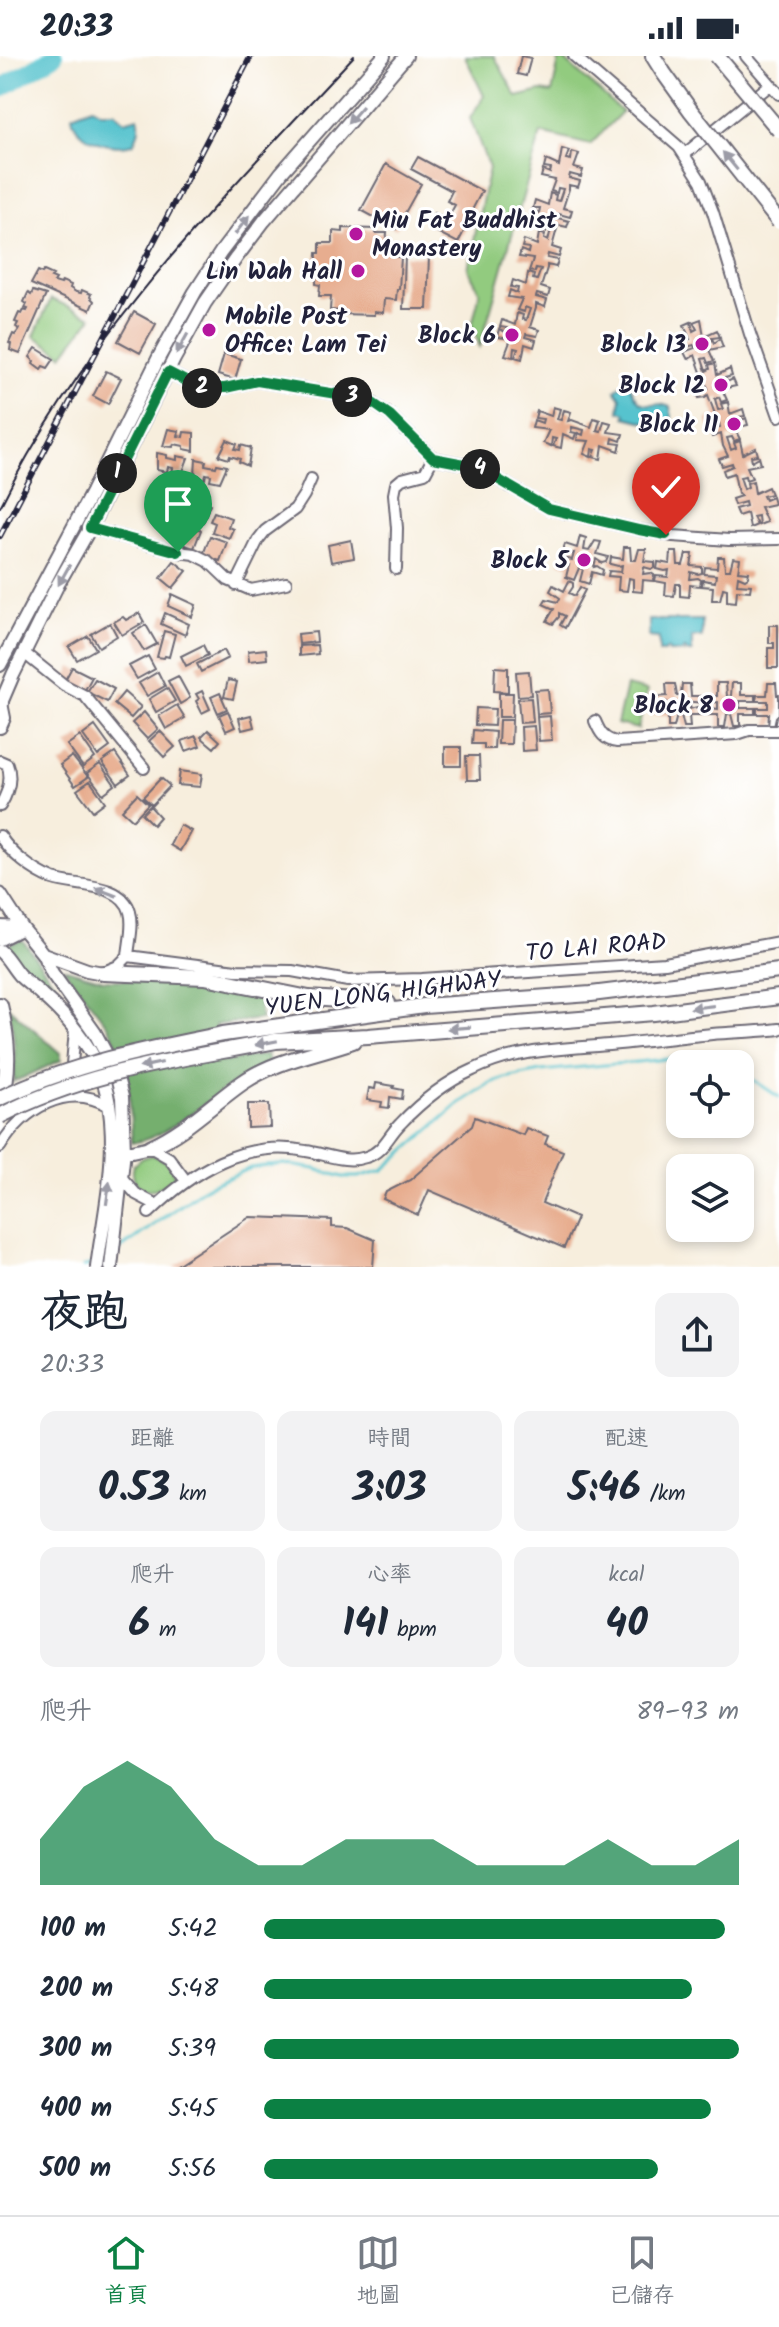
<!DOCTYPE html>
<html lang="zh-TW">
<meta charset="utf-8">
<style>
:root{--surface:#fff;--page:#f2f2f3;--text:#1f2937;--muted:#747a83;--line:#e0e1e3;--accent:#0b8043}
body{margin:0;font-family:Kalam,"LXGW WenKai TC",sans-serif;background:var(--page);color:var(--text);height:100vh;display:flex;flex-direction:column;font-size:30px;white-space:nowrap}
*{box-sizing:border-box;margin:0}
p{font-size:26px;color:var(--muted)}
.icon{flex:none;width:44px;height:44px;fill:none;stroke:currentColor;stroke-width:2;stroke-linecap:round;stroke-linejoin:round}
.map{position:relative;height:1211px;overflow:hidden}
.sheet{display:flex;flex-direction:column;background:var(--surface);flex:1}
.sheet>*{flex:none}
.tools{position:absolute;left:666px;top:994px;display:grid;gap:16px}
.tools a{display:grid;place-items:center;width:88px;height:88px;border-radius:16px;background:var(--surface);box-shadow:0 4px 12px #0003;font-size:40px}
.pin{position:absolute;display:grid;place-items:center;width:68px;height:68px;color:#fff;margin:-82px -34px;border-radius:50% 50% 50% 0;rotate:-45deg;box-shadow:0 0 8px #0007}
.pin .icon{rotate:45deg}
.km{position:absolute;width:40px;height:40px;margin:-20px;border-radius:50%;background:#222;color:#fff;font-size:22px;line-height:40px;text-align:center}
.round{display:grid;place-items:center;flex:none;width:84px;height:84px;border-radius:16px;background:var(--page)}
.overview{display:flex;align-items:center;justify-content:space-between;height:136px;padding:0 40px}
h1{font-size:44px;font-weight:800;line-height:60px}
.stats{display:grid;grid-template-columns:repeat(3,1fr);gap:12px;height:136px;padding:8px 40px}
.stats div{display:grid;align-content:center;border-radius:16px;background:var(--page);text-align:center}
.stats b{font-size:40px;font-weight:800}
.stats small{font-size:22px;font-weight:400}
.stats p{font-size:22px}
.chart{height:224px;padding:16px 40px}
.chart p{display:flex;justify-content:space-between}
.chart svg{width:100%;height:144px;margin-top:8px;fill:var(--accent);opacity:.7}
ul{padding:0 40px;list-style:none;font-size:26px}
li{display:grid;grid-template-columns:128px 96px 1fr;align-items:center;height:60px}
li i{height:20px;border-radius:10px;background:var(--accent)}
.status{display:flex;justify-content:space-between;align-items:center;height:56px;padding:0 40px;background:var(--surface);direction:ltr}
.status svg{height:22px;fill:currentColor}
.dock{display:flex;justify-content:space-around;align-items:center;height:112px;border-top:2px solid var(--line);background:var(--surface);font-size:22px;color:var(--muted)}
.dock a{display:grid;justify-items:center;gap:4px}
.dock .active{color:var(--accent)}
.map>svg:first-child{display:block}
</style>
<div class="status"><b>20:33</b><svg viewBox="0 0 49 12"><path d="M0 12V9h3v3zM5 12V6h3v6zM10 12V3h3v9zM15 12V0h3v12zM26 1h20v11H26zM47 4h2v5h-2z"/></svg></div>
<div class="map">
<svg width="779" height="1211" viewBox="0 0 779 1211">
<rect width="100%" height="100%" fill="#fff"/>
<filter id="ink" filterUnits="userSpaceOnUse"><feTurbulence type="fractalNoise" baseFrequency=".0125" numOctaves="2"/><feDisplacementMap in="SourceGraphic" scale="16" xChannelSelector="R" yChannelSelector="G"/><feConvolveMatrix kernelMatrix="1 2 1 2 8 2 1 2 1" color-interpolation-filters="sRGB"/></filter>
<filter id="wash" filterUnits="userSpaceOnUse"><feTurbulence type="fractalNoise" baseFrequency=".006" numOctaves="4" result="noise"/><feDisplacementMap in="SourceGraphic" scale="32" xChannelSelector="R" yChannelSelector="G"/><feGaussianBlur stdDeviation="1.8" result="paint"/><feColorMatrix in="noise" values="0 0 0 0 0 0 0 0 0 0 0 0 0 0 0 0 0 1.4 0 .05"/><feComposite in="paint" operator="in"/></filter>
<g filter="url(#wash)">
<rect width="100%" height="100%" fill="#f7eedd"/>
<path fill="#92cb7f" stroke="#5a765d" stroke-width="2" d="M465,0H494L517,41L541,35L552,37L560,0L622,56L590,89L541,77L480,291L472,269L480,236L468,213L489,112L470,62L484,40Z
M51,243L92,261L63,299L34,280Z
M626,630L647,635L638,673L617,668Z
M152,1099C164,1103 172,1108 175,1120C159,1139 130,1140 133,1109L143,1102Z"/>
<path fill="#75af6e" stroke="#4c6854" stroke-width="2" d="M21,884L24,886L57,931L54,934L8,896L7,892L10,888Z
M63,912L104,924H186L258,938L261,963L215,969L224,1006L267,998L269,1006C254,1015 239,1023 225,1033C195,1053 168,1081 132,1087C130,1057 131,1023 120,994C108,964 82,938 63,912Z
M8,951L61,997V1004L14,1026C16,1000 15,977 8,951Z"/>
<path fill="#56c3ce" stroke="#3c7284" stroke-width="2" d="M92,51L101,56H115L124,65L138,61C141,69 138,80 133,88C113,94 75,85 72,59Z
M624,328L630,329C643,361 649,341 670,351L672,361L669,372L625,361L626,357L619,355L621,342L615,334Z
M649,564H702V581H692V596H686V593H683V596H669L668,593H666L665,596H659V582L649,581Z"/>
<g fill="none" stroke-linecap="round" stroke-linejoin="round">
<path stroke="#56c3ce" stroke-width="3" d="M740,1015L779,1041
M116,1196L206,1131L251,1112L284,1108L315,1113L343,1121H358L383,1114L461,1046L490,1027L504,1022L541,1015L679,1002H695L724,1008
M84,1211L95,1206"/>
<path stroke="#56c3ce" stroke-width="18" d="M0,33L54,0"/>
</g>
<g id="blocks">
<path fill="#e7ad8f" d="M521,0L531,2L526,20L517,18Z
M562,93L569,95L566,103L571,104L572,96L579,98L574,112L583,114L581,121L570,118L569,122L580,125L578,131L569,129V133L563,152L572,154L570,161L559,158L558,162L569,165L567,171L558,169L552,191L561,194L559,201L548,198L547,202L558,204L556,211L547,209V212L541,231L550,234L548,241L537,238L536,241L547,244L545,251L536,248V252L530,271L539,274L537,280L526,278L525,281L536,284L534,291L525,288L522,303L515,301L518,293L514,292L513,301L505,299L511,283L497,281L499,273L506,276L507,272L500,271L502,264L515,269L517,257L523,259L522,263L526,264L530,253L525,251L524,256L517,254L522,243L508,241L510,234L517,237L518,232L511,231L513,224L526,229L528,217L534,219L533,223L537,224L541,213L536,212L535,216L529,215L533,203L519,201L521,194L528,197L529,192L522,191L524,184L537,189L539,177L545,179L544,183L548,185L551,173L547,172L546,176L539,175L544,163L530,161L532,154L539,157L540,152H533L535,144L548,149L550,137L556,139L555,144L559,145L563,133L558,132L557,137L551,135L555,124L541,121L543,114L550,117L551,113L544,112L546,104L559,110Z
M418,101L482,135L472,154L474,156L458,187L437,176L438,173L428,168L434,157L447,164L455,149L447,145L452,135L411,113Z
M386,108L421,128L396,173L361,154Z
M343,172L376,173V177H387L386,189H398V201H401L399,233H397L396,244L384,243L383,257L374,256V259L341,258V255L330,254L331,240H319L320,229L316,228L317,197H320V187H333V175L343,176Z
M405,200H429L427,253H403Z
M38,215L42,217L44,215L53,219L51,221L56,223L54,226L61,228L62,225L71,229L70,232L76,236L81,237L82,234L91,238L90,241L94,245L90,254L31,228Z
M33,235L46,239L20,298L10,294L11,288L9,287L13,278L15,279L18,275L19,273L16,271L18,267L15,266L19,257L22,258L24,254L27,255L28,253L25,252L27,248L24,246L28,237L31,239Z
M134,256L156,268L140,297L118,285Z
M701,263L704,280L717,274L720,281L712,282L714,287L720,283L723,291L709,294L714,305L708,307L706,302L702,303L706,315L710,313L709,309L715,307L717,319L730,313L732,320L725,322L727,326L733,323L736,330L722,333L727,344L721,346L719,341L715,343L718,354L723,353L721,348L728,346L730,358L743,353L745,360L738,361L739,365L746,362L748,369L734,372L740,383L734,385L732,381L727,382L731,394L736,392L734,387L740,385L743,398L756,392L758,399L751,400L752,405L759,401L761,408L747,411L752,422L746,424L745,420L740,421L744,433L748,431L747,427L753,425L755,437L768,431L771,438L763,440L765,444L772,441L774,448L760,451L767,466L759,469L758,460L753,461L757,469L750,472L747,457L738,460L735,453L746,450L745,446L734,449L732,443L741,440L738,437L734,417L725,420L723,414L733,410L732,407L722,410L719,403L728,400L723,390L721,378L712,381L710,374L720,371L719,367L709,371L707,364L712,361H716L708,339L705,341L699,342L697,335L708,332L706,328L696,331L694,325L696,322H703L695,299L689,303L687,302L684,296L695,292L694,289L683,292L681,285L690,283L684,269L691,266L693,275L697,273L693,266Z
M36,292L54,303L48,312L43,310L41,313L33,307L34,305L30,301Z
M224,298L241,303L235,324L218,319Z
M106,315L121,322L108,348L93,340Z
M553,351L560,353L557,363L561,364L564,354L571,356L568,365L572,364L591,371L594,362L600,364L597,374L601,375L604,365L611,367L608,376L623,378L621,385L613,382L612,387L621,388L619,395L603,389L601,403L593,401L596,394L592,393L591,401L584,398L589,385L577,384L578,377L583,379L584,374L572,371L571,376L576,377L574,383L563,378L561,392L553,390L556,383L552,382L551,390L543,387L549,374L532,372L534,364L542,367L543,363L535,362L537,355L551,360Z
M168,373L179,375L178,380L183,381L184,376L194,377V395L184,393V390L174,388L173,391L163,390Z
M227,384L237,388L235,393L240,394L241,389L251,392L248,410L239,406L240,403L230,400L229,403L219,400Z
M157,397L167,399V402L177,404V400L188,402L182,418L172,417L173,412L168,411L167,416L157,414Z
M196,403L206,405L205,409L216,411L217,408L227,410L220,426L210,424L211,419L206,418L205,423L195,420Z
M193,442L210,448L203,466L186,460Z
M214,456L231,462L228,471L233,473L229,482L212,476L215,467L210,465Z
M183,467L201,474L194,492L176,486Z
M210,480L227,486L220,505L203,499Z
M580,480L586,482L584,494L589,495L595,485L601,486L597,498L608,501L606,506L602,507L596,503L594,511L597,510L603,514L602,519L592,516L589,528L580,525L583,513L579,512L574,524L566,521L569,509L559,506L561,501L572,504L574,497L570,498L563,494L565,488L577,492Z
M351,484L354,502L331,506L328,489Z
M624,491H630L631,504H636L639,493H646L644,505L655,506V512L651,513L644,511L643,518L651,517L654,519L653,525L643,524L642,536L633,535V523L629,522L627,535L618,534L619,521L608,520L609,515L621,516L622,509L618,510L610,508L611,501L623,503Z
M671,496H677L678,509H683L686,498H693L691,510L702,511V517L698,518L691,516L690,523L698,522L701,524L700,530L690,529L689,541L680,540V528H676L674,540L665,539L666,527L655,525L656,520L668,521L669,514L665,515L657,513L658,506L670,508Z
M718,501H724L725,514H730L733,502L740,503L738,515L749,516L748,521L745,523L738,520L737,528L751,529L750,535L737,534L736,546L727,545V533L723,532L720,544H712L713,531L702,530L703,524L715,526L716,519L704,518L705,511L717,512Z
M174,505L187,515L173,532L161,522Z
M569,525L573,527V531L569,537L575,540L580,531L585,534L565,572L560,569L565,560L559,557V561L553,568L547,565L554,553L543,548L546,543L558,546L560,542L550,535L553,529L564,535Z
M172,538L196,549L192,561L168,550Z
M139,557L144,566L122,579L114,566L123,561L126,564Z
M165,557L189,568L185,579L161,568Z
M110,567L117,580L99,591L91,578Z
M146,569L157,588L144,595L133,577Z
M769,569H778V612H768V592H774V587H769Z
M164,575L175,578L169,601L165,600L164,602L157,601Z
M316,576L317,586L299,588L298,578Z
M88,580L96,593L77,604L69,591Z
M203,589L208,599L186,610L181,600Z
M317,589L318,598L299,600V590Z
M266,593L267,603L249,605L248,595Z
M224,594L228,602L201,616L197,608Z
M148,600L155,613L137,623L129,610Z
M72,611L92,621L85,634L65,624Z
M495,611L508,612V636L494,635Z
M529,615L531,639L518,640L516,616Z
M158,616L165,630L147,640L139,627Z
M178,620L190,642L180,648L168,625Z
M95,623L114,633L107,646L87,636Z
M228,624L237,626L233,643L224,641Z
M717,627H726L727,640H731L732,627H741V639H755V645H740V652H755V658H740V670H734L731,658H727L725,671H718V659H703V653L706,651L718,653V646L706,647L693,646H690V653L697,651L701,652V659H689L690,671H684L681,659H677L674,671H668V659H652V654L656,653L667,654V646L652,647V641L667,640L666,628H675L677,640H681L682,628H690L691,640H717Z
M768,627H776L777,639H779V658L776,661L774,670H768L769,658H757V652H768V645H756L757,639H767Z
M167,632L175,645L156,656L149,643Z
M548,633L550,657L537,658L535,634Z
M202,635L210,653L202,657L196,645L199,643L196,638Z
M124,636L141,651L131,662L114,648Z
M220,637L227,653L218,657L211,641Z
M499,637H513L512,661H499Z
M531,642L533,666L520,667L518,643Z
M177,649L185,662L166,673L159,660Z
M476,652L495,653L494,670L475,669Z
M228,655L235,671L226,675L219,659Z
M144,656L158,673L147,683L132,667Z
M251,659L254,671L242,674L239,662Z
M550,660L552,684L539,685L537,661Z
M499,664H512L511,688H498Z
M95,670L110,691L98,700L83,679Z
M534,670L536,694L522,695L521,671Z
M208,674L220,685L214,692L201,681Z
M473,674L495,676L494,693H484V688H472Z
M160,675L175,691L164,701L149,685Z
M80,680L95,702L83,711L67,689Z
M196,680L200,690L186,695L182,685Z
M445,691H461V710H445Z
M115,697L130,719L118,728L102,706Z
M72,700L88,721L75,730L60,709Z
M466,700H479L480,724H467Z
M100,708L115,729L103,738L87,717Z
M180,715L202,718L200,731L178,729Z
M161,722L170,730L152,749L143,741Z
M90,725L105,746L93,755L77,734Z
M137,738L148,748L133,764L122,754Z
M150,750L160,761L153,769L142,758Z
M180,769L191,775L180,795L170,789Z
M376,1027L394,1030L393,1032L403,1034L402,1043L390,1041L389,1052L381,1051L382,1046L367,1044L369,1032L375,1033Z
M248,1048H269L270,1071L248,1072Z
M475,1061L523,1079L526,1072L548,1080L545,1088L563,1095L542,1147L577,1162L564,1192L429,1134L418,1159L383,1143L386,1136L410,1124L472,1070Z
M250,1161L332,1164V1171L347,1172L375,1184L373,1211H174Z"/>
</g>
</g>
<g filter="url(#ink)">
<use href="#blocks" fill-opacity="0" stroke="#6d6974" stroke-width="2"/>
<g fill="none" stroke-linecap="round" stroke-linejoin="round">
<defs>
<path id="minor" d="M574,0L679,91L701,125L713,156L750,278L779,360
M746,0L779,38
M685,98L770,29
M168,316L199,332H225L257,325L367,343L390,359L433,402L475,410L549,453L639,474L673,480L729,484L779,483
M90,472L178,496L194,498L208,505L228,524L251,534L286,527
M396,513L397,472L394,438L396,428L402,423L425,417L433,402
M236,529L258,484L265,475L295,453L304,439L311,423
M24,597L64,629L85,640L144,712
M595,665C600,677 604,684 617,686L737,678L749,674H779
M0,705L7,708C13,723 8,737 0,750
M0,780C11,798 33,815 53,823C76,831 122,826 130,856C134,869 129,887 128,900L118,910L106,915
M128,900L236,914L292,915L348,925L422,923L665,907L779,886
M60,1036L72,1008L75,974
M0,1091C23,1053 67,1025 109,1050
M150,1091L169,1102L186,1125
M122,1122L136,1138L157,1149
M149,1157C192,1115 244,1083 306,1095C326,1098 346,1108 366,1101C383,1096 388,1080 400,1068C420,1047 446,1026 473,1014C516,993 563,993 609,989C644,986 678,981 712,978C735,976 757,976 779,973"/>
<path id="major" d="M0,609L92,436L159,301L195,236L221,196L281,117L384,0
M0,671L4,662L1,647L13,619L58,528L90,472L174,303L205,247L236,202L264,165L406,0
M0,838L22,872L43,898L52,917L95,977L115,1014L122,1041L124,1095L111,1211
M0,871L22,872
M0,883L22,872
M0,895C8,902 12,911 19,919C26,926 35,932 42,939C57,952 72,968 83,984C131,1050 107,1137 97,1211
M43,898L87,914L103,917
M118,1095H132L150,1091"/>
<path id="highway" d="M653,0L663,16
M0,648L1,647
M103,917L205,921L309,942L388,947
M0,949C8,984 11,1015 0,1048
M223,978L424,950L591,938L779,915
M228,994L276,985L368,980L654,957L779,941
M150,1091C185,1076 212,1048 242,1027C275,1004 316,998 353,985"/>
</defs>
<use href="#minor" stroke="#6d6974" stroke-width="14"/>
<use href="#major" stroke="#6d6974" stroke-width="16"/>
<use href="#highway" stroke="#6d6974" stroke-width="18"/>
<use href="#minor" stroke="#fff" stroke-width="10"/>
<use href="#major" stroke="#fff" stroke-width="12"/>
<use href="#highway" stroke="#fff" stroke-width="14"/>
<path stroke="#22223b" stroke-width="2" d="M0,451C86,278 224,140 354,0"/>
<defs>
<path id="rail" d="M0,480L251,0"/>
</defs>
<use href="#rail" stroke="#22223b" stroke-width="6"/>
<use href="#rail" stroke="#fff" stroke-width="3" stroke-dasharray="9" stroke-linecap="butt"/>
<defs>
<path id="highway-bridge" d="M717,0L779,74
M663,16L691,55L779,166
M0,1042C71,1008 147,993 223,978
M0,1060C71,1023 149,1008 228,994"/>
</defs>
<use href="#highway-bridge" stroke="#6d6974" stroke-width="18" stroke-linecap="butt"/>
<use href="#highway-bridge" stroke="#fff" stroke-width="14"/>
</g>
<defs><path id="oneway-solid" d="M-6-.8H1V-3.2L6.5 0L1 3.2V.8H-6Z" transform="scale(2)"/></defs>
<g fill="#9c9ca7">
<use href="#oneway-solid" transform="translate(355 59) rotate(131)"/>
<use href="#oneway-solid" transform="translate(730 105) rotate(-129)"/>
<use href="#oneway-solid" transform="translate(242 169) rotate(-53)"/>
<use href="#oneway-solid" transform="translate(182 288) rotate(119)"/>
<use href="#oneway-solid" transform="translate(64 519) rotate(119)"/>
<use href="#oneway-solid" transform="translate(106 836) rotate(-159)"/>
<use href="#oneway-solid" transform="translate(702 951) rotate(173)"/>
<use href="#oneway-solid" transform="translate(459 972) rotate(176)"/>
<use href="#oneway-solid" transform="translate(266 987) rotate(169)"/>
<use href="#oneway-solid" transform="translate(151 1009) rotate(168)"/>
<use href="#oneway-solid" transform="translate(108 1137) rotate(-82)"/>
</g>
</g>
<g fill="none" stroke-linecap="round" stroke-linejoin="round" filter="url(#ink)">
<defs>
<path id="route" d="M178,496L90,472L168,316L199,332H225L257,325L367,343L390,359L433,402L475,410L549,453L639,474L666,479"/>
</defs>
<use href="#route" stroke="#fff" stroke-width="16"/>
<use href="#route" stroke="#0b8043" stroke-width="10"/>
</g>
<g fill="#b5179e" stroke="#fff" stroke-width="3">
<circle cx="356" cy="178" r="8"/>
<circle cx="358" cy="215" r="8"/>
<circle cx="209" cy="274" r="8"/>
<circle cx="512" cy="279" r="8"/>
<circle cx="702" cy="288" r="8"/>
<circle cx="721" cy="329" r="8"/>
<circle cx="734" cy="368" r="8"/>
<circle cx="584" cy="504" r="8"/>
<circle cx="729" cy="649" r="8"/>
</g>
<g text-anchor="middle" stroke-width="6" stroke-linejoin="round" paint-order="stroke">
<g font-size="24" font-weight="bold" fill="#22223b" stroke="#fff" text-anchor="end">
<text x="372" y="172" text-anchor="start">Miu Fat Buddhist<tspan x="372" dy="28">Monastery</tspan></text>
<text x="342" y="223">Lin Wah Hall</text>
<text x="225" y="268" text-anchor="start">Mobile Post<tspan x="225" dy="28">Office: Lam Tei</tspan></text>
<text x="496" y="287">Block 6</text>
<text x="686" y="296">Block 13</text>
<text x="705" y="337">Block 12</text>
<text x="718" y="376">Block 11</text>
<text x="568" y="512">Block 5</text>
<text x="713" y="657">Block 8</text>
</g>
<g font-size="24" fill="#22223b" stroke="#fff">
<text transform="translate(596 891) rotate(-5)" y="8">TO LAI ROAD</text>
<text transform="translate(383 937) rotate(-7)" y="8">YUEN LONG HIGHWAY</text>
</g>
</g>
</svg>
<div class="tools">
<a><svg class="icon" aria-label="locate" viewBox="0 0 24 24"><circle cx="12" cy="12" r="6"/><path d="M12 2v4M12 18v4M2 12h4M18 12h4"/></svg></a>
<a><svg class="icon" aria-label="layers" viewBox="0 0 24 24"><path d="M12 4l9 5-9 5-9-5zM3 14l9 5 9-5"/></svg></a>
</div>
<div class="pin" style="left:178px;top:496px;background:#1e9e55"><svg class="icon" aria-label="arrive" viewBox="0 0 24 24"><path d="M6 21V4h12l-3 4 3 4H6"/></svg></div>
<div class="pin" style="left:666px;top:479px;background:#d93025"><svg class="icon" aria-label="check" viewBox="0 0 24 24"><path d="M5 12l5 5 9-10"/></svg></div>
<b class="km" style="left:117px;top:417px">1</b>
<b class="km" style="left:202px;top:332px">2</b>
<b class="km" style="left:352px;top:341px">3</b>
<b class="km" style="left:480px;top:413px">4</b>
</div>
<section class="sheet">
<div class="overview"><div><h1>夜跑</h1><p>20:33</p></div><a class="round"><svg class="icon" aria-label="share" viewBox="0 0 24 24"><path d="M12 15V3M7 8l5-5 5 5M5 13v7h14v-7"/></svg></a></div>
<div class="stats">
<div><p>距離</p><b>0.53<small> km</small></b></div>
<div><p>時間</p><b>3:03</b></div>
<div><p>配速</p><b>5:46<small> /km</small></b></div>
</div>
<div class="stats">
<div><p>爬升</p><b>6<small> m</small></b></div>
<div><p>心率</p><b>141<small> bpm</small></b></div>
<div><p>kcal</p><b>40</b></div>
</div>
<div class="chart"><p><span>爬升</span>89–93 m</p>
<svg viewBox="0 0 160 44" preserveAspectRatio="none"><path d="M0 44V30L10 14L20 6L30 14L40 30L50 38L60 38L70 30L80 30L90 30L100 38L110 38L120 38L130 30L140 38L150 38L160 30V44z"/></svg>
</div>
<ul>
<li><b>100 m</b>5:42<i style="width:97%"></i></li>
<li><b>200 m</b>5:48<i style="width:90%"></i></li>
<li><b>300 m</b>5:39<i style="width:100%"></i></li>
<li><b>400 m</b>5:45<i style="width:94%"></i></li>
<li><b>500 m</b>5:56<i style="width:83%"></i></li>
</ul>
</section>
<nav class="dock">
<a class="active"><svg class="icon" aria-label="home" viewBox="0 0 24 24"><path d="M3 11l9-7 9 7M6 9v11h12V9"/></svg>首頁</a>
<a><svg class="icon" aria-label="map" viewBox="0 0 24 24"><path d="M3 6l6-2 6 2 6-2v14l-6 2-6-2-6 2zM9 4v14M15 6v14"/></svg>地圖</a>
<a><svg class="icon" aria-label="saved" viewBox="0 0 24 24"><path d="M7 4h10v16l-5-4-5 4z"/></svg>已儲存</a>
</nav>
